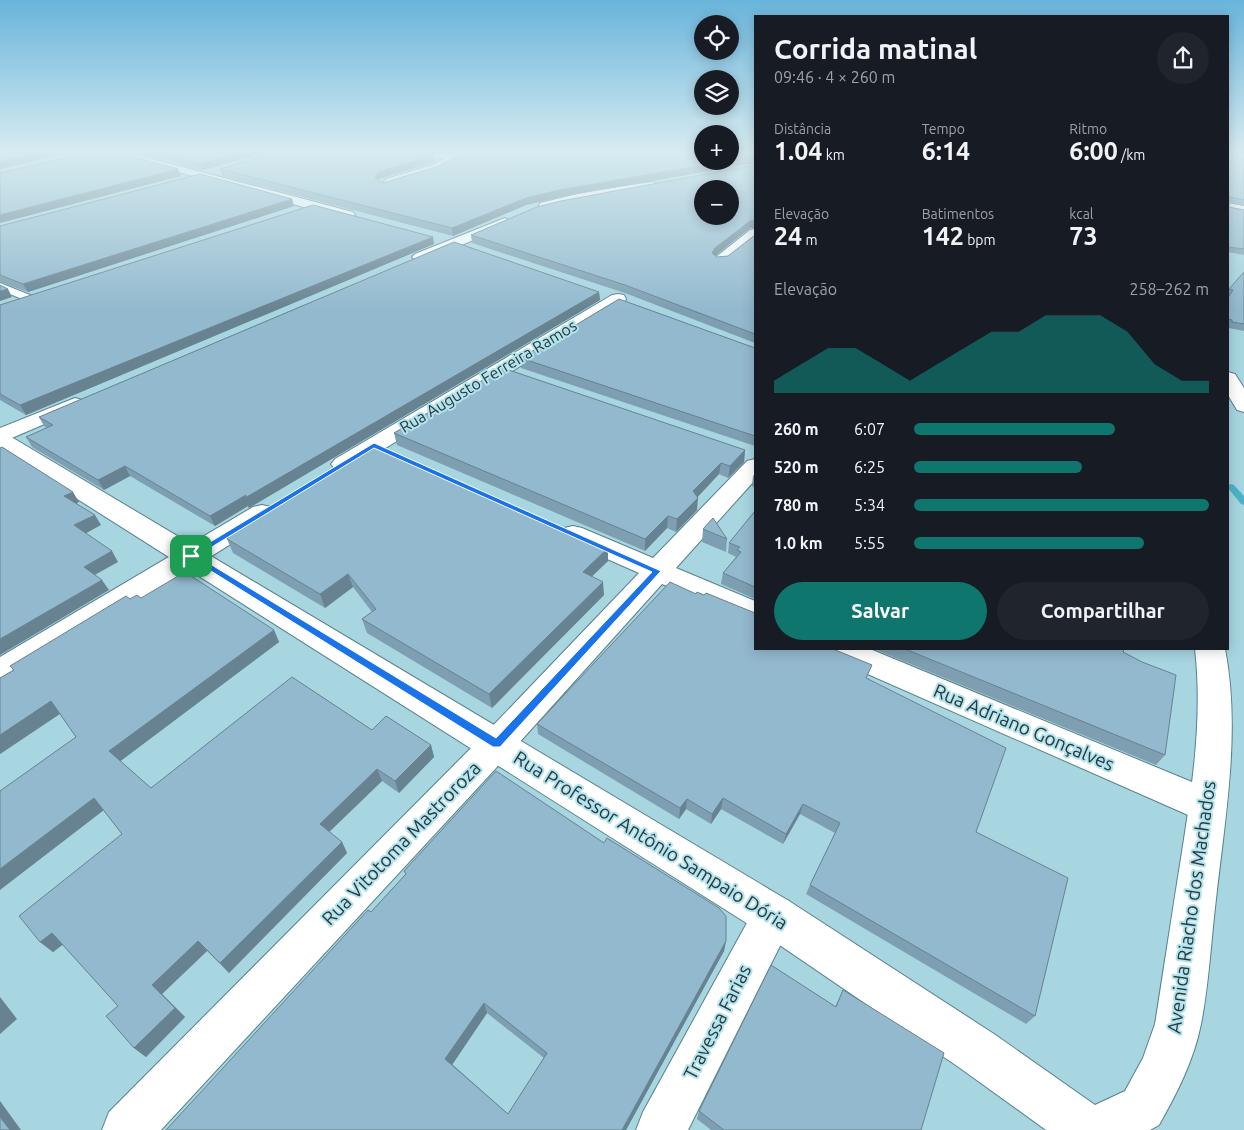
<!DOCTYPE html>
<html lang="pt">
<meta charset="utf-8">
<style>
:root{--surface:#171b24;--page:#20242c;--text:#f1f3f6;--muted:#9ea1a6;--accent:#0f766e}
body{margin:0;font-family:Ubuntu,sans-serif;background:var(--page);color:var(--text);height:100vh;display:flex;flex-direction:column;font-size:19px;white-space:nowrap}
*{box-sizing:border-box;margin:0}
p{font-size:16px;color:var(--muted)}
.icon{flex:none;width:28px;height:28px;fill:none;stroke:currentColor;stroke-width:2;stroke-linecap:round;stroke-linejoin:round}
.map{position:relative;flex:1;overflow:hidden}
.sheet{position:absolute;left:754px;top:15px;width:475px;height:635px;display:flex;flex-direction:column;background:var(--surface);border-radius:0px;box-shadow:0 2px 12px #0003}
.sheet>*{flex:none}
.tools{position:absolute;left:694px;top:15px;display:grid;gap:10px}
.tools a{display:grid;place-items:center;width:45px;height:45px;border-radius:50%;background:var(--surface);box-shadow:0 2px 12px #0003;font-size:25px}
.pin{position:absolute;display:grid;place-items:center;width:42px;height:42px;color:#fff;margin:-21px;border-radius:10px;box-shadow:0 2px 8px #0006}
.round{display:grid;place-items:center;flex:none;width:52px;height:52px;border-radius:26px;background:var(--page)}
.overview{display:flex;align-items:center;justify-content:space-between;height:85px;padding:0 20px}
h1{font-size:28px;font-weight:600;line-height:38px}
.metrics{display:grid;grid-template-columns:repeat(3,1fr);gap:8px;height:85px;padding:5px 20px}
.metrics div{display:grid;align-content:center}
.metrics b{font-size:25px;font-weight:600}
.metrics small{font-size:14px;font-weight:400}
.metrics p{font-size:14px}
.chart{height:140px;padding:10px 20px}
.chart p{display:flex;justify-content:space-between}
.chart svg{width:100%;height:90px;margin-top:5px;fill:var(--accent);opacity:.7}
.cta{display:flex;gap:10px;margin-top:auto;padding:10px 20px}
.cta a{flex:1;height:58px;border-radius:30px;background:var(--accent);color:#fff;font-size:20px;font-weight:600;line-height:58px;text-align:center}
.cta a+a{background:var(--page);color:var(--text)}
ul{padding:0 20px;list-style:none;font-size:16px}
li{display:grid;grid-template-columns:80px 60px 1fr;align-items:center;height:38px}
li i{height:12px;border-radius:6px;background:var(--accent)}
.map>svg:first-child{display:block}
</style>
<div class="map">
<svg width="1244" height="1130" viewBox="0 0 1244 1130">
<rect width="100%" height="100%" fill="#a7d5e0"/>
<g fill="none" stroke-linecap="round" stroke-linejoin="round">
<path fill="#4bb3c8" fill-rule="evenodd" d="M1231,484L1234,485L1244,496V505L1241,504L1228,488V485Z"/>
<defs>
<path id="lane" d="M0,283L35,297L36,299L35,301H27L0,290Z"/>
<path id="street" d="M103,151H122L353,212L355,215L348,219L343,218Z
M455,151H466C449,173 416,179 390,186L384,182L386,179L435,164Z
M652,182L656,183L658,186L656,189L590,199L545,210L539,206L540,203L590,191Z
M1228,203L1244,206V214L1228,211Z
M505,218L512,222L510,225L425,260H415L412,257L415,254Z
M755,229V240L726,263H716L713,260L716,257L750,230Z
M618,294L624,295L626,299L624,303L351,469L343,471L335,469L331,464L335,459L612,295Z
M75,398L82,400L85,404L82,408L0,443V428Z
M755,459V480L676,568L755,601V624L662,584L509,754L161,1130H102L109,1112L485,734L639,573L564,540L560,534L564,528L573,526L582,528L653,558L747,461Z
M262,505L271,507L275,513L271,519L11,681L0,684V657L253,507Z
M825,649H870L1221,794L1227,806L1221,818L1208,823L1195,818L829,657Z
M774,895L789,901L795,916L688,1130H636L643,1112L759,901Z"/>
<path id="secondary" d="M370,151L492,154L497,157L492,160L422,158L375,154Z
M1228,372L1235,374L1244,388V412L1237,410L1228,395Z
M0,433L8,435L789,901L994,1034L1095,1105L1125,1091L1143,1058L1155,1024C1164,969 1172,913 1181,858C1192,789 1203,719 1195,649H1225C1241,731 1225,817 1216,899C1211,940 1209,984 1201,1024C1194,1060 1177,1093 1159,1125L1150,1130H1046L960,1068L759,931L0,450Z"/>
</defs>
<use href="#lane" stroke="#55818b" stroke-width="2"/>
<use href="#street" stroke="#55818b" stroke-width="2"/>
<use href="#secondary" stroke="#55818b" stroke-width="2"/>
<use href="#lane" fill="#fff" fill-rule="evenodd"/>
<use href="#street" fill="#fff" fill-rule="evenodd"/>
<use href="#secondary" fill="#fff" fill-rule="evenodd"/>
</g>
<path fill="#7e9fb1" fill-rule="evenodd" d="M131,151H273L202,170Z
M467,151H534L485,153L467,152Z
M755,151V163L560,197L526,205L453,236L222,176L220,169L433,155L434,162L379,179V180L383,183Z
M1228,151H1244V155L1229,152V156L1244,159V206L1229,202V207L1244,210V255L1228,252Z
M755,165V228H750L715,255L717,257L728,256L755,235V343L625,293L472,243L471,235Z
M292,199L294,206L28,292L0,282V226Z
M434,244L26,415L0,400V305Z
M1244,272V331L1229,328V326L1228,325V298L1230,295H1228V291Z
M599,292L600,300L249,508L248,506L215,526L130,476L104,490L32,447L26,437L47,428L44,426L39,417Z
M755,348V446L521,368V358Z
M394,433L745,450L744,462L728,478L719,474L706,488L697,497V510L676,532L667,528L645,551L397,445Z
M755,474V488L752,486L753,476Z
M755,511V599L721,584L723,573L736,557L728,553L729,543Z
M703,529L727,539L726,552L702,542Z
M227,539L608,548V561L592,576L604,595L492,708L367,633L362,619L372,612L353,587L325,608L233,553Z
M696,594L704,595L867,678L976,832L1035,1016L1026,1024L806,894L810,885L835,833L800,814L783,844L721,809L711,824L686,809L679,819L538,734L537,724Z
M141,598L274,630L279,642L120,761L151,788L372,730L431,745L434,757L399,793L382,781L329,832L342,842L347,853L229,973L207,951L162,994L185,1017L146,1057L134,1048L118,1006L63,944L53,952L40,942L122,834L76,737L60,714L0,754V678L13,670L10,666L130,599Z
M874,649H1124L1123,652L1165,755L1156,765Z
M404,871L726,941L724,951L626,1130H166L371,912L406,874ZM487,1013L544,1058L508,1114L452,1064Z
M843,990L921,1130H711L697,1119L699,1111L835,1007Z"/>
<path fill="#678290" d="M48,151H78L0,169V162Z
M247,151H273L202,170L200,164Z
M433,155L434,162L379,179L376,184L375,178L378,172Z
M755,156V163L560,197L526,205L453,236L452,228L526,198L559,190Z
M178,169L181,176L0,223V215Z
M292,199L294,206L28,292L23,284Z
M755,220V228H750L715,256L712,253L715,248L750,221Z
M433,237L434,244L26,415L20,405Z
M8,289L12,297L0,301V291Z
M599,292L600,300L249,508L248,506L215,526L210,516Z
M745,450L744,462L728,478L730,466Z
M721,463L719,474L692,503L693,491Z
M125,466L130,476L104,490L98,480Z
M73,492L79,502L71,507L64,496Z
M698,498L697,510L676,532L677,519Z
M95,515L101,525L81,536L74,525Z
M668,516L667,528L645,551V539Z
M608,548V561L583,585V572Z
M112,551L118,562L91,577L84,567Z
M348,574L353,587L325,608L320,594Z
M102,580L109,590L0,655V639Z
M603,582L604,595L492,708L489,694Z
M274,630L279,642L118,763L109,751Z
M51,701L61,713L0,754V735Z
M431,745L434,757L399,793L395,781Z
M377,769L382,781L326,835L320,824Z
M94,798L104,810L0,890V869Z
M723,798L721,809L711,824L712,814Z
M687,799L686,809L679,819L680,808Z
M803,804L800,814L783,844L786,834Z
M342,842L347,853L229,973L220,963Z
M52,933L65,943L53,952L40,942Z
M198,941L207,951L162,994L185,1017L146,1057L134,1048L152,985Z
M726,941L724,951L626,1130H622Z
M0,997L17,1019L0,1034Z
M484,1003L487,1013L450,1068L445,1059Z
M0,1101L21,1130H10L0,1117Z"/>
<path fill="#93b9ce" stroke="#678290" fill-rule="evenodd" d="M0,151H48L0,162Z
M96,151H110L178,169L0,215V173Z
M153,151H247L200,164Z
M283,151H386L433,155L378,172L375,178L383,183L439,166L456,156L559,154L581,151H702V161H727L559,190L526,198L452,228L220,169Z
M730,151H755V156L730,161Z
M1228,151H1229V156L1244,159V200L1229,197V207L1244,210V249L1228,247Z
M755,165V220L750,221L715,248L712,253L717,257L728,256L755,235V334L625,285L471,235L537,207L561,201ZM702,189H730V216H702Z
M200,174L292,199L23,284L0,275V226Z
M313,205L433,237L20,405L0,394V305Z
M454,242L599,292L245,498L246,495L210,516L125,466L98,480L26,437L53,425L39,417Z
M1244,272V324L1232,322V320L1228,319V298L1233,290L1229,289Z
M0,285L8,289L0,291Z
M619,299L755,348V436L521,358Z
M503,368L745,450L730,466L721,463L693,491L698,498L677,519L668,516L645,539L394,433Z
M374,444L608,548L583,572L603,582L489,694L362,619L376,609L348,574L320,594L227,539L232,530Z
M2,447L73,492L64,496L95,515L74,525L112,551L84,567L102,580L0,639V448Z
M755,511V587L723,573L741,552L737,550L740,547L729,543Z
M713,518L727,539L703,529Z
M185,572L274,630L109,751L151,788L292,677L372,730L386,716L431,745L395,781L377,769L320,824L342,842L220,963L198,941L152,985L175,1008L134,1048L106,1016L118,1006L52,933L40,942L19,916L122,834L94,798L0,869V791L76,737L51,701L0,735V678L14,670L10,666L126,596L130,599L137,595L141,598Z
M670,582L696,594L697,592L704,595L706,593L755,613V649H833L872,665L866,678L1006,748L976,832L1068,878L1035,1016L810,885L840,823L803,804L786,834L723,798L712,814L687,799L680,808L537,724Z
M905,649H1124L1123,652L1142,662L1176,675L1165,755Z
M496,771L604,843L607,838L719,908L726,916V941L622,1130H166L368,910L371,912L406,874L404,871ZM484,1003L547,1053L508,1114L445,1059Z
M771,965L836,1007L843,990L944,1053L921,1130H724L699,1111Z
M0,1117L10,1130H0Z"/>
<linearGradient id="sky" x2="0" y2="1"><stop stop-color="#69b4db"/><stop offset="0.49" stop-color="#d7ecf1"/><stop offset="1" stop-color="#d7ecf1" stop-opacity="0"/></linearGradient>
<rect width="1244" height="310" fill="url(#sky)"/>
<path fill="#1a73e8" stroke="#fff" fill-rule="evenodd" d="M374,443L661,571L500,747H493L187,556ZM374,448L652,572L496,738L197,556Z"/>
<g text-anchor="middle" stroke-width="4" stroke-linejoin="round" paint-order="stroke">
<g font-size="16" fill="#273a3e" stroke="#b3e3ed">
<text transform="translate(488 376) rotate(-31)" y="6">Rua Augusto Ferreira Ramos</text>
</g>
<g font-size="19" fill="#273a3e" stroke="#b3e3ed">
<text transform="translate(1024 727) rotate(23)" y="7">Rua Adriano Gonçalves</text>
<text transform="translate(651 840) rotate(32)" y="7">Rua Professor Antônio Sampaio Dória</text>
<text transform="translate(401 843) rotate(-46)" y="7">Rua Vitotoma Mastroroza</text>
<text transform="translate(1191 907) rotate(-82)" y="7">Avenida Riacho dos Machados</text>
<text transform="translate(717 1022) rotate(-63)" y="7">Travessa Farias</text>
</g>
</g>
</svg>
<div class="tools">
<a><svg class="icon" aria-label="locate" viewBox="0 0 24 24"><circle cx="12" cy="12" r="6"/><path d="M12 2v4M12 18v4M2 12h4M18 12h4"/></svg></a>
<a><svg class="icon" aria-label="layers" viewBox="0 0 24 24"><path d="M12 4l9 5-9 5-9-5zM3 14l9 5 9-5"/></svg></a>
<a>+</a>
<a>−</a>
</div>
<div class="pin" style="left:191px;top:556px;background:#1e9e55"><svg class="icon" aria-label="arrive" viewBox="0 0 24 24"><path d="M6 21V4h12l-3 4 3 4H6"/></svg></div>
<section class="sheet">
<div class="overview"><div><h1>Corrida matinal</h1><p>09:46 · 4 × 260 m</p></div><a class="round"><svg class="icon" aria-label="share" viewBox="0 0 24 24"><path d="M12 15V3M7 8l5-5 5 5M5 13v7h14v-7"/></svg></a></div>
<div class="metrics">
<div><p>Distância</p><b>1.04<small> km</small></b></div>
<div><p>Tempo</p><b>6:14</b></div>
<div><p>Ritmo</p><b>6:00<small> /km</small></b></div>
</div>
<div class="metrics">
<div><p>Elevação</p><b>24<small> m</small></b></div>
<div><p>Batimentos</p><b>142<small> bpm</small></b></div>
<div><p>kcal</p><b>73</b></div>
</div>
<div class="chart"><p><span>Elevação</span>258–262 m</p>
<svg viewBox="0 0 160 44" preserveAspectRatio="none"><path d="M0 44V38L10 30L20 22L30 22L40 30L50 38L60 30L70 22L80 14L90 14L100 6L110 6L120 6L130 14L140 30L150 38L160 38V44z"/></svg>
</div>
<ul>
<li><b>260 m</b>6:07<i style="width:68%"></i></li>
<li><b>520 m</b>6:25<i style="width:57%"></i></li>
<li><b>780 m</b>5:34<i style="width:100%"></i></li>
<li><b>1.0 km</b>5:55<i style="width:78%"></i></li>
</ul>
<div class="cta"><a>Salvar</a><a>Compartilhar</a></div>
</section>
</div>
